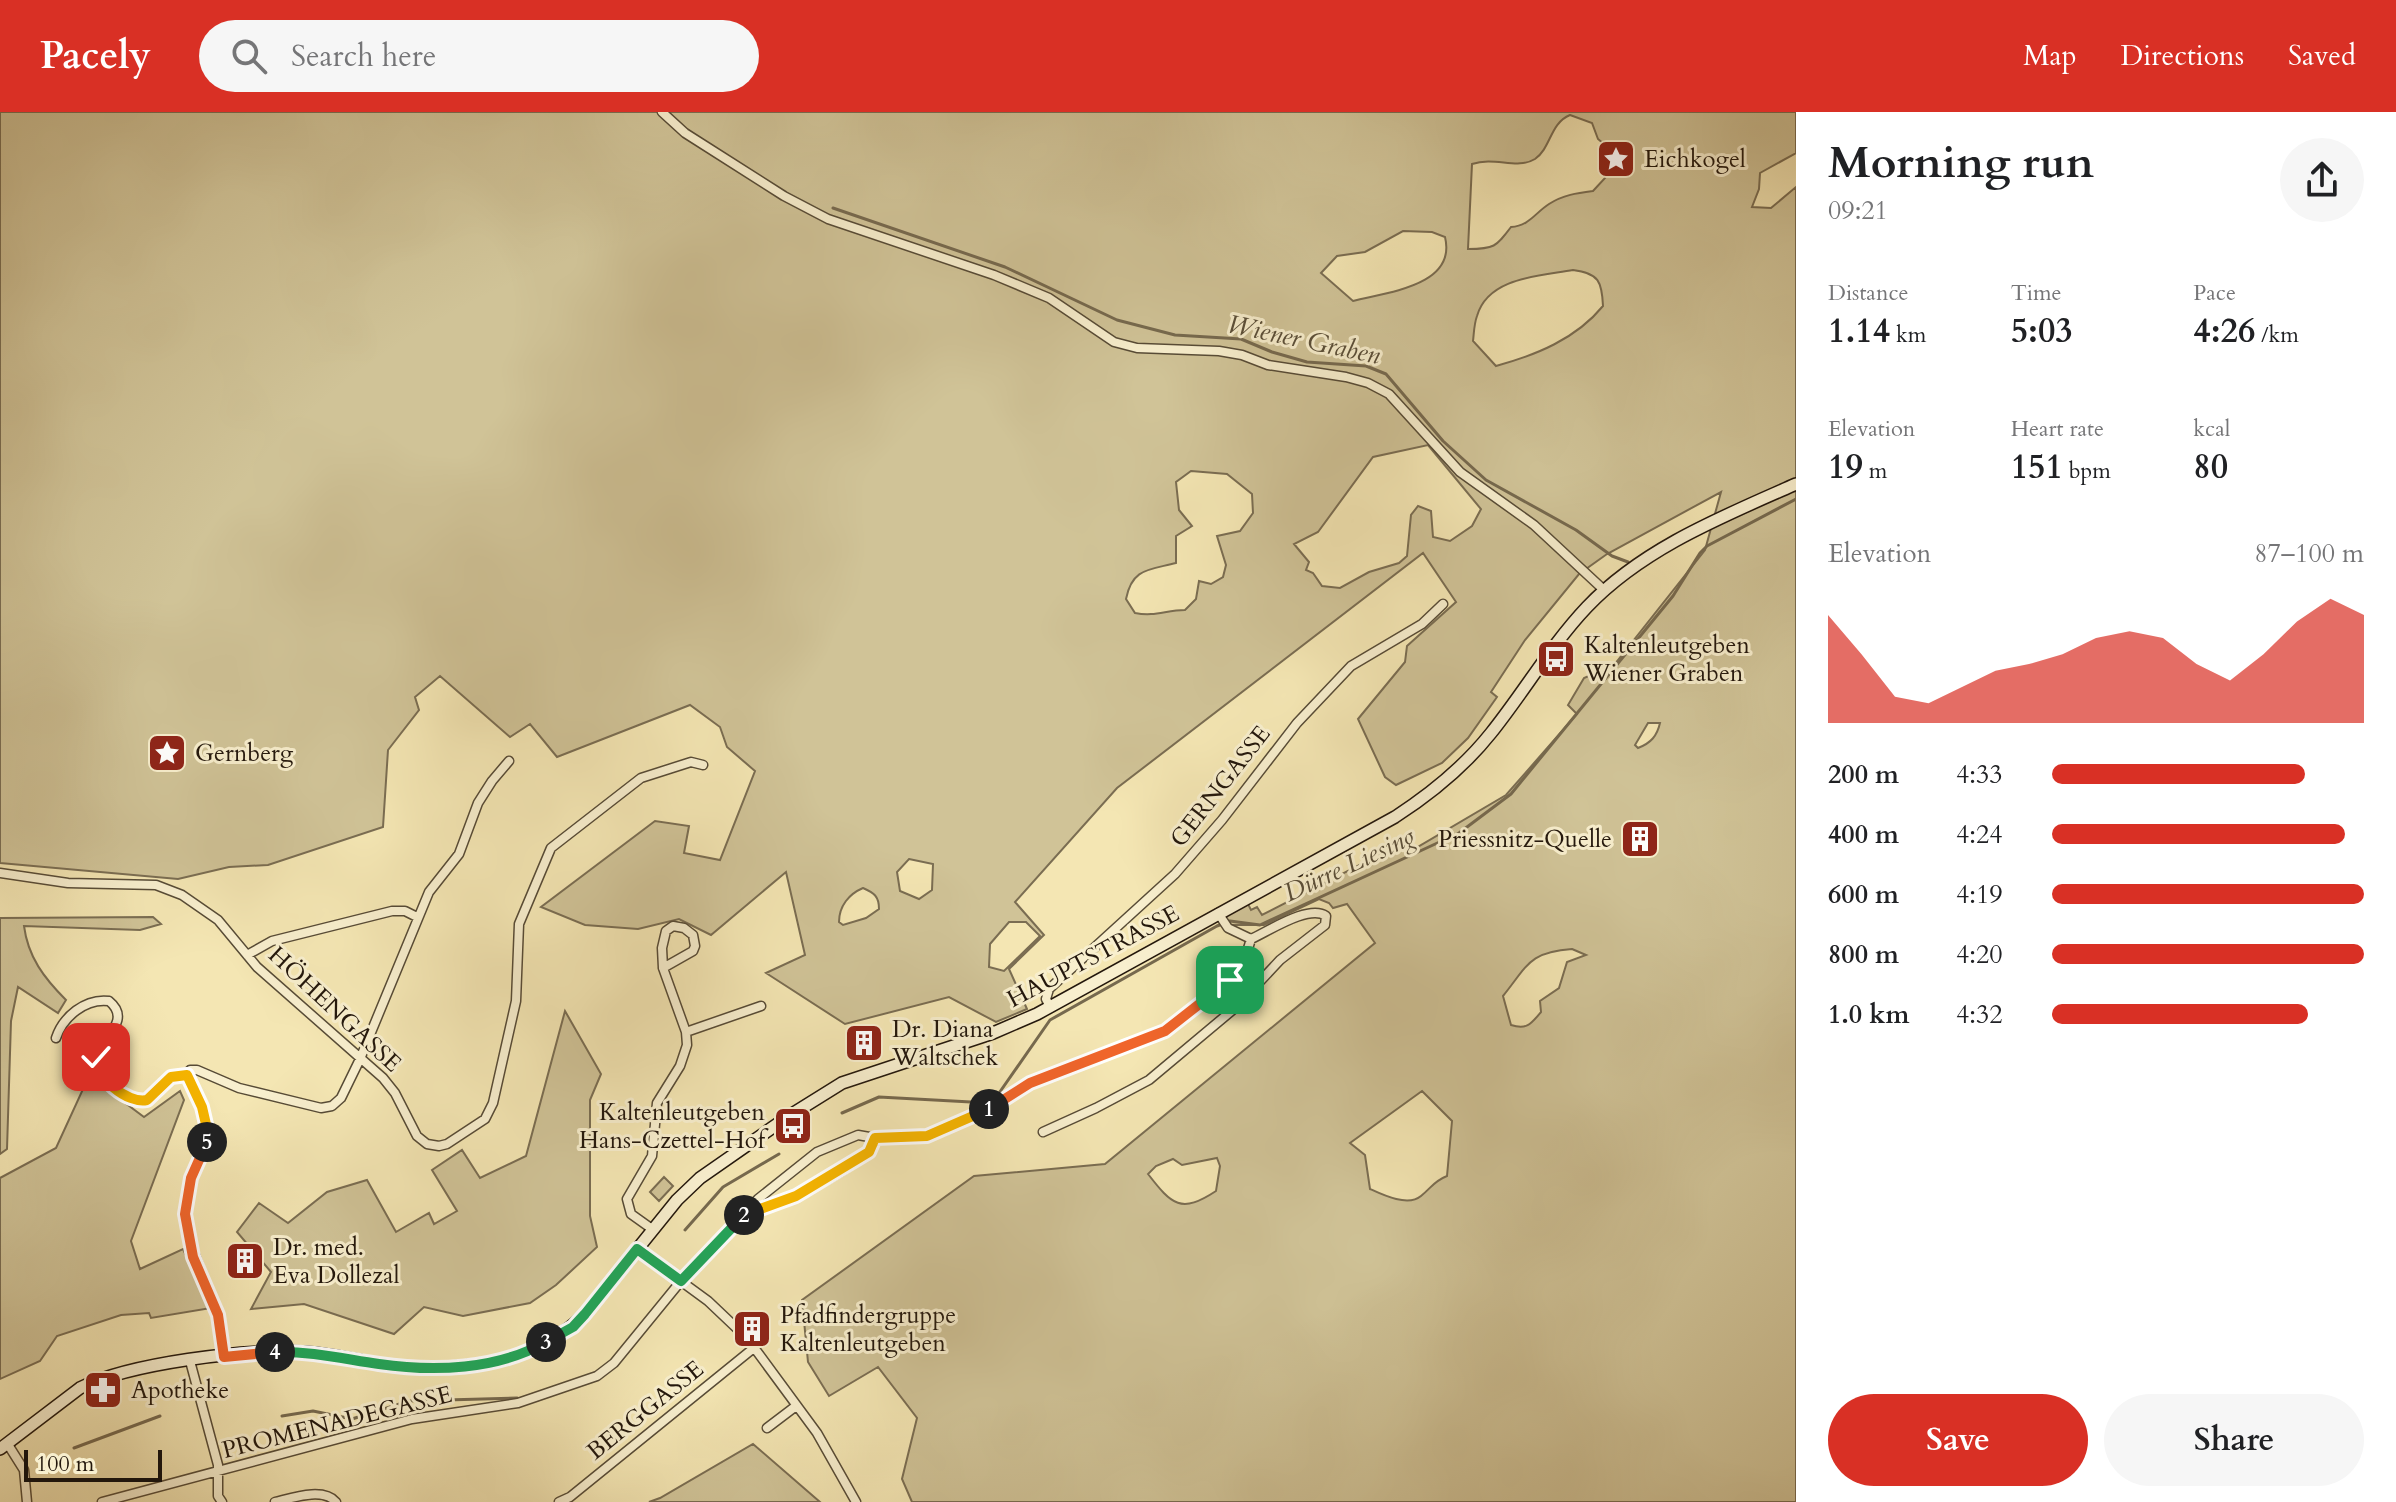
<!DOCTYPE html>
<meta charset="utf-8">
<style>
:root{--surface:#fff;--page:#f6f6f6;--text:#202124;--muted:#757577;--accent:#d93025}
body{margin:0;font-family:Cardo,serif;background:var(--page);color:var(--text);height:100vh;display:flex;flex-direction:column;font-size:30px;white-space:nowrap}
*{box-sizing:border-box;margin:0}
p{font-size:26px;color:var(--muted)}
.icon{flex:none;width:44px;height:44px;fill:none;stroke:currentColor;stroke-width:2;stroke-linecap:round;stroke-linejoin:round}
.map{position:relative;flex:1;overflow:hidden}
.side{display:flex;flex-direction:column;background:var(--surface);width:600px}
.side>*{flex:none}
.scale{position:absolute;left:24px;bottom:20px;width:138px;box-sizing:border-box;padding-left:8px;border:4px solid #23170c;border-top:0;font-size:22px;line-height:28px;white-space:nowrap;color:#23170c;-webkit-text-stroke:6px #f8efce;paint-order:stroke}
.pin{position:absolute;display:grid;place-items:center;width:68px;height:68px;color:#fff;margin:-34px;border-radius:16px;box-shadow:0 4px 12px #0006}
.km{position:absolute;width:40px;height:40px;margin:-20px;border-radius:50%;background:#222;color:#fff;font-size:22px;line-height:40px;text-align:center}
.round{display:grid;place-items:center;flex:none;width:84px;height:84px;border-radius:42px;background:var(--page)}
.overview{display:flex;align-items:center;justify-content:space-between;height:136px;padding:0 32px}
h1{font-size:44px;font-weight:700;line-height:60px}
.metrics{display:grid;grid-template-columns:repeat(3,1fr);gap:12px;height:136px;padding:8px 32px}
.metrics div{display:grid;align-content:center}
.metrics b{font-size:34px;font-weight:700}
.metrics small{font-size:22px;font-weight:400}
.metrics p{font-size:22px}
.chart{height:224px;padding:16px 32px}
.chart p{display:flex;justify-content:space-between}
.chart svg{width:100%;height:144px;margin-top:8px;fill:var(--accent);opacity:.7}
.button{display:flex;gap:16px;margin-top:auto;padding:16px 32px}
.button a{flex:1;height:92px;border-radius:48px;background:var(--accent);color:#fff;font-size:32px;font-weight:700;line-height:92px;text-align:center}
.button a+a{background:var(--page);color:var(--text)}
ul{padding:0 32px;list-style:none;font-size:26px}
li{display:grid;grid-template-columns:128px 96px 1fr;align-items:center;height:60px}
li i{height:20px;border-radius:10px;background:var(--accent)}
header{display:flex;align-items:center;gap:48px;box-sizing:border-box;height:112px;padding:0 40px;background:var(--accent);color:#fff}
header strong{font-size:38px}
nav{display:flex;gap:44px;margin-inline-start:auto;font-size:28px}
.search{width:560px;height:72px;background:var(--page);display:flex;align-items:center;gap:20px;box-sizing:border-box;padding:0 28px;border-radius:44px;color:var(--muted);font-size:30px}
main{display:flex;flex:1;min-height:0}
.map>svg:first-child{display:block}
</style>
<header>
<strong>Pacely</strong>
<div class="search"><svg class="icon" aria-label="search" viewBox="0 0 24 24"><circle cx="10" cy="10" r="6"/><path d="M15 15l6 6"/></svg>Search here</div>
<nav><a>Map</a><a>Directions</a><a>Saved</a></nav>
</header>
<main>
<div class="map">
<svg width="1796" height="1390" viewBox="0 0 1796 1390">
<rect width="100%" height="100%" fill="#f4e6b3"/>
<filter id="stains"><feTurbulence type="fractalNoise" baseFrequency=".0025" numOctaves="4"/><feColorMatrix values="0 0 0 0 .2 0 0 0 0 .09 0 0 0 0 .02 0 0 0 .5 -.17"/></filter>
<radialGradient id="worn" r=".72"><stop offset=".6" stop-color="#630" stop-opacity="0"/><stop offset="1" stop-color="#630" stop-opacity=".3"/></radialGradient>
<path fill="#d0c397" stroke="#7a6d52" stroke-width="2" fill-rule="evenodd" d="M0,0H1796V41L1760,61L1759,77L1752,95L1771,96L1796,75V1390H912L902,1367L917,1306L878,1255L829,1284L808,1250L802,1188L974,1064L1105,1052L1375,831L1347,792L1333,796L1329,791L1319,787L1264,813H1230L1224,804L1248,792L1251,798L1257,795L1262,803L1404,730L1409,740L1506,683L1577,602L1568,593L1584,566L1614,553L1705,438L1721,380L1607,442L1579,462L1525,528L1491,580L1497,585L1468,626L1442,651L1396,673L1385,665L1358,607L1405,550L1407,534L1456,490L1423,441L1117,676L1015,790L1044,823L1009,857L1027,897L996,910L949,885L845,912L766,861L805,843L786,760L711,823L679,807L638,817L585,813L541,795L655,709L689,714L684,741L720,748L755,659L727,635L720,615L690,593L557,645L530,612L510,625L440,564L415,585L419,598L388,638L383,715L268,753L229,755L178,767L0,751ZM1570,3L1592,11L1598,27L1612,39L1605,53L1606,65L1593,79C1577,81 1563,83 1549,92C1535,101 1529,114 1511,115C1496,135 1494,137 1468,137L1472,52C1495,44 1517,58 1535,47C1551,36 1550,11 1570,3ZM1403,119L1432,120L1445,125C1457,174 1387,180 1353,189L1321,161L1337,144L1365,140ZM1573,158C1599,161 1602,170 1603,194C1576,227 1536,243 1496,254L1473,229C1474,221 1474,212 1477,204C1488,165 1540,164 1573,158ZM1428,333L1481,397L1472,414L1450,429L1433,425L1431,399L1418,394L1411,403L1407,444L1399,451L1369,460L1340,476L1322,474L1313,461L1306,458L1309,450L1294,432L1318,420L1373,345ZM1191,359L1227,362L1252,382L1253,401L1240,419L1217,424L1226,453L1223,465L1211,472L1199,469L1196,487L1185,498C1166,498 1155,505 1135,501L1126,487C1132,456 1149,458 1176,451V424L1192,414L1179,398L1176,370ZM1648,611H1660C1657,624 1651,631 1638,636L1635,633ZM909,747L933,752L932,778L919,787L900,779L897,760ZM863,776C874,781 879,784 879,797L866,806L843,813L839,810C839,794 849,782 863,776ZM1009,810H1026L1040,824L1004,859L989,855L990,832ZM1572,837L1586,843L1567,850L1559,876L1540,889L1541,900C1531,912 1527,918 1511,913L1503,884C1528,853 1529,840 1572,837ZM1422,979L1452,1009L1447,1064C1434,1069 1431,1076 1421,1084C1408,1095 1383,1083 1370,1077L1365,1043L1350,1031ZM1217,1046L1220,1054L1216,1079C1181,1102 1172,1093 1148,1062L1156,1054L1173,1047L1182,1053Z
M153,805L161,812L140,818L24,814C28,845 44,866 66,888L58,901L18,875L11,909L7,1037L0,1042V806Z
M565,899L601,962L590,988V1104L597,1135L556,1173L530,1191L463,1204L424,1195L394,1222L304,1192L251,1197L271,1160L237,1120L259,1091L288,1111L327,1080L367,1068L396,1120L429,1101L434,1112L457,1099L432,1058L462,1038L480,1066L526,1044Z
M89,964L144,1005L180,979L184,988L131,1129L140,1157L183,1137L211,1196L151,1206L149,1201L121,1203L57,1224L40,1249L0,1267V1066L56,1036Z
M664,1065L673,1074L659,1089L650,1080Z
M753,1332L820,1390H649L660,1386Z"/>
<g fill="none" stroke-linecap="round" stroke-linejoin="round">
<path stroke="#76694e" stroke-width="3" d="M833,96L1005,155L1117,208L1175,223L1241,227L1272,240L1307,250L1366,254L1386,262L1443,329L1486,368L1576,418L1612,444L1628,450
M842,1001L879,985L971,990L997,984L1050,908L1217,814L1230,809L1260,813L1459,721L1511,682L1673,484L1700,441L1707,434L1796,387
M685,1118L723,1075L779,1042
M282,1304L313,1299L352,1307L409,1289L517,1286
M74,1336L160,1304"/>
<defs>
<path id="minor" d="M662,0L685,21L784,84L828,107L994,163L1049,186L1114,230L1137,236L1219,239L1242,243L1268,253L1346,265L1368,271L1389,282L1460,360L1534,413L1605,479
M0,761L68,771L156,773L182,783L218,808L257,855L383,966L395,981L417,1024L427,1032L439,1034L447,1032L485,1007L493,991L516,889L519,812L551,736L641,666L691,650L703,653
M1218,801L1228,816L1251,827
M247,843L272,829L392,799H405L417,805
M1050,895L1046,887L1049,877L1175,762L1222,708L1297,611L1351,554L1422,512L1443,492
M686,920L761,894
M56,926C63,905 85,886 109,889C141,915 73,939 103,965C167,1021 146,958 187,963
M747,1100C783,1093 837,1065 866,1042C871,1038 873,1032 875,1026
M652,1117L631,1102L627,1087L652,1044L657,991L680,954L687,933L686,920L663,856L693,839L695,834L693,823L684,816L673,814L666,819L662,836L663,856
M637,1137L708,1189L747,1226L817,1321L856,1390
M224,1245L218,1203L189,1128L186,1086L191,1066L206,1032L208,1021L199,988L187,968V962L190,958H197L239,976L321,996L332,994L341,986L360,947L429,780L459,742L478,691L492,669L509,649
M190,1249L218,1353V1384L222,1390
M767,1316L796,1294
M7,1331L24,1358L27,1390
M102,1390L412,1307L518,1291L597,1264L614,1251L681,1169L758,1087L817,1040L858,1023L875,1026H913L943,1019L994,994L1030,971L1165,919L1230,868L1246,843L1251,827C1269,819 1309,792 1326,804L1325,813L1280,848L1235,896L1149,968L1096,996L1043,1020
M275,1390C292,1386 323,1375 336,1390
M559,1390L570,1385L755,1235"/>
<path id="secondary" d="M0,1337L80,1276C130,1251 245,1237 301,1240C328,1241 353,1248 380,1252C450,1262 532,1255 585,1202L677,1088L700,1066L789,1004L842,971L993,921L1037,902L1395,705C1432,681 1464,655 1491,621C1524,580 1551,533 1587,495C1643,436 1724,404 1796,372"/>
</defs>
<use href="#minor" stroke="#574b36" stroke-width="11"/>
<use href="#secondary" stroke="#23170c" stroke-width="14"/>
<use href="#minor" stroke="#f8efce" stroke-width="8"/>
<use href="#secondary" stroke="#f8efce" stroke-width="11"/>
</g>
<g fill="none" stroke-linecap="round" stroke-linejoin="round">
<defs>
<path id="split-1" d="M989,997L1030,971L1165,919L1230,868"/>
<path id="split-2" d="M744,1103L796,1084L869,1040L875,1026L927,1024L989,997"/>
<path id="split-3" d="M546,1230L573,1215L585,1202L637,1137L681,1169L744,1103"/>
<path id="split-4" d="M275,1240C311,1239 344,1247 379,1252C434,1260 497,1258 546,1230"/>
<path id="split-5" d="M207,1030L191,1066L185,1102L193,1145L218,1203L224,1245L275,1240"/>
<path id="split-6" d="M96,945C96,966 127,992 147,988L171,965L187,963L202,995L208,1021L207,1030"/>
</defs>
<use href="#split-1" stroke="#fff" stroke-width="16"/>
<use href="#split-2" stroke="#fff" stroke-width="16"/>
<use href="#split-3" stroke="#fff" stroke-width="16"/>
<use href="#split-4" stroke="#fff" stroke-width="16"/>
<use href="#split-5" stroke="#fff" stroke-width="16"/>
<use href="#split-6" stroke="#fff" stroke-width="16"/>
<use href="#split-1" stroke="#f0652b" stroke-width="10"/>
<use href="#split-2" stroke="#f5b400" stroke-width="10"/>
<use href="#split-3" stroke="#22a559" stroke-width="10"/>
<use href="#split-4" stroke="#22a559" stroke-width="10"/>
<use href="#split-5" stroke="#f0652b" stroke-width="10"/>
<use href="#split-6" stroke="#f5b400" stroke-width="10"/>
</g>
<defs>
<symbol id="sight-square" viewBox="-11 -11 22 22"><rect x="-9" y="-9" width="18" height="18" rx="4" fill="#8f2418" stroke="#f8efce"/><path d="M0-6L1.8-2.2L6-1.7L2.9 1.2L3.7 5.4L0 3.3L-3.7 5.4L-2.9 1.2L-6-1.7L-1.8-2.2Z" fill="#fff"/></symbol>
<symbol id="bus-square" viewBox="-11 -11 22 22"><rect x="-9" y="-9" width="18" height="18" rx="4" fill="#8f2418" stroke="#f8efce"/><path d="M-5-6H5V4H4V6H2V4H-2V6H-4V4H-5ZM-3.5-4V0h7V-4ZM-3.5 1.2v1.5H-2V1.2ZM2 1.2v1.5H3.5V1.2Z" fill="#fff"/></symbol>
<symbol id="building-square" viewBox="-11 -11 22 22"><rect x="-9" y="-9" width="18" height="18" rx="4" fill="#8f2418" stroke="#f8efce"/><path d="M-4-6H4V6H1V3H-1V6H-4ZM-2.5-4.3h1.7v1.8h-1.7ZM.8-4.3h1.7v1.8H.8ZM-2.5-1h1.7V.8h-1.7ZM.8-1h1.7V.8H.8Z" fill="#fff"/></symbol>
<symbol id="pharmacy-square" viewBox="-11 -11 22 22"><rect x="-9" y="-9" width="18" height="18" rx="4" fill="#8f2418" stroke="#f8efce"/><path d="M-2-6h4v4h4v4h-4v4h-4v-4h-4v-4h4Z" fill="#fff"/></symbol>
</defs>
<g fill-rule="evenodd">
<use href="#sight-square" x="1594" y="25" width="44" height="44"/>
<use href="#bus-square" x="1534" y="525" width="44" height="44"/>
<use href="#sight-square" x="145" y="619" width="44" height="44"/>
<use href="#building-square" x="1618" y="705" width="44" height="44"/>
<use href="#building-square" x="842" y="909" width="44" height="44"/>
<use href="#bus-square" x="771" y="992" width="44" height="44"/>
<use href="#building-square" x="223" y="1127" width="44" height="44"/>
<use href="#building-square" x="730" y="1195" width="44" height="44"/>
<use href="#pharmacy-square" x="81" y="1256" width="44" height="44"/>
</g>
<g text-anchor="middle" stroke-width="6" stroke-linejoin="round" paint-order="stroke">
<g font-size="24" fill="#23170c" stroke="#f8efce" text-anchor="start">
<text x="1644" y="55">Eichkogel</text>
<text x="1584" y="541">Kaltenleutgeben<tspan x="1584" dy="28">Wiener Graben</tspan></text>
<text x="195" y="649">Gernberg</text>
<text x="1612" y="735" text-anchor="end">Priessnitz-Quelle</text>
<text x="892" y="925">Dr. Diana<tspan x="892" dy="28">Waltschek</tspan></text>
<text x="765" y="1008" text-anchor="end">Kaltenleutgeben<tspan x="765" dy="28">Hans-Czettel-Hof</tspan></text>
<text x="273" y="1143">Dr. med.<tspan x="273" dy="28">Eva Dollezal</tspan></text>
<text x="780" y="1211">Pfadfindergruppe<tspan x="780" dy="28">Kaltenleutgeben</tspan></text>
<text x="131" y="1286">Apotheke</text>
</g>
<g font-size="24" fill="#23170c" stroke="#f8efce">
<text transform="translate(1220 674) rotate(-52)" y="8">GERNGASSE</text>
<text transform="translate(1093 844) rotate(-28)" y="8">HAUPTSTRASSE</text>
<text transform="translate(335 897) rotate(43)" y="8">HÖHENGASSE</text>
<text transform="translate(645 1298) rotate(-39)" y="8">BERGGASSE</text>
<text transform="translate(337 1310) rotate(-14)" y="8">PROMENADEGASSE</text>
</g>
<g font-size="26" font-style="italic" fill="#5a4e38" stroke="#f8efce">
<text transform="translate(1304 227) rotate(12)" y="9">Wiener Graben</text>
<text transform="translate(1349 752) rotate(-25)" y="9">Dürre Liesing</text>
</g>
</g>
<rect width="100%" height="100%" filter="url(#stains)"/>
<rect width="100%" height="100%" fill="url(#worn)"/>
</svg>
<div class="scale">100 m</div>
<div class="pin" style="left:1230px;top:868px;background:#1e9e55"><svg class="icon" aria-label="arrive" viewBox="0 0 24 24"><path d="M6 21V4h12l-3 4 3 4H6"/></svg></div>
<div class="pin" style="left:96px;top:945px;background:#d93025"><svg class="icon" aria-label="check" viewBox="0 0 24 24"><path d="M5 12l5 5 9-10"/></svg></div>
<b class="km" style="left:989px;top:997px">1</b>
<b class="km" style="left:744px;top:1103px">2</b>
<b class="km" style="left:546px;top:1230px">3</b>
<b class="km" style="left:275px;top:1240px">4</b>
<b class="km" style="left:207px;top:1030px">5</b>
</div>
<section class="side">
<div class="overview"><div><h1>Morning run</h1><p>09:21</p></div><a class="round"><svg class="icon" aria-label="share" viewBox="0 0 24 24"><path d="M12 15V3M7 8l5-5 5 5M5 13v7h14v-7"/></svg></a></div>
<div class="metrics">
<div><p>Distance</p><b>1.14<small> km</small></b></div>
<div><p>Time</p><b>5:03</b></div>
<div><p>Pace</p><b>4:26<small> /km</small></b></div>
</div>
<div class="metrics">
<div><p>Elevation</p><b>19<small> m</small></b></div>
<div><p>Heart rate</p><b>151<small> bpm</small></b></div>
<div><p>kcal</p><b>80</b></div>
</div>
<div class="chart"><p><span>Elevation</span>87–100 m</p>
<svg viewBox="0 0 160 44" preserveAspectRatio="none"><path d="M0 44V11L10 23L20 36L30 38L40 33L50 28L60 26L70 23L80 18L90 16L100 18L110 26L120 31L130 23L140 13L150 6L160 11V44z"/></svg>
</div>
<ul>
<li><b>200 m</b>4:33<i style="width:81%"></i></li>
<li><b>400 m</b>4:24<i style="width:94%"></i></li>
<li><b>600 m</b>4:19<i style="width:100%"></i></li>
<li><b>800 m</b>4:20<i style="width:100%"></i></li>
<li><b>1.0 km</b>4:32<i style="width:82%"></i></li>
</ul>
<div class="button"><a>Save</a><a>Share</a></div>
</section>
</main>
